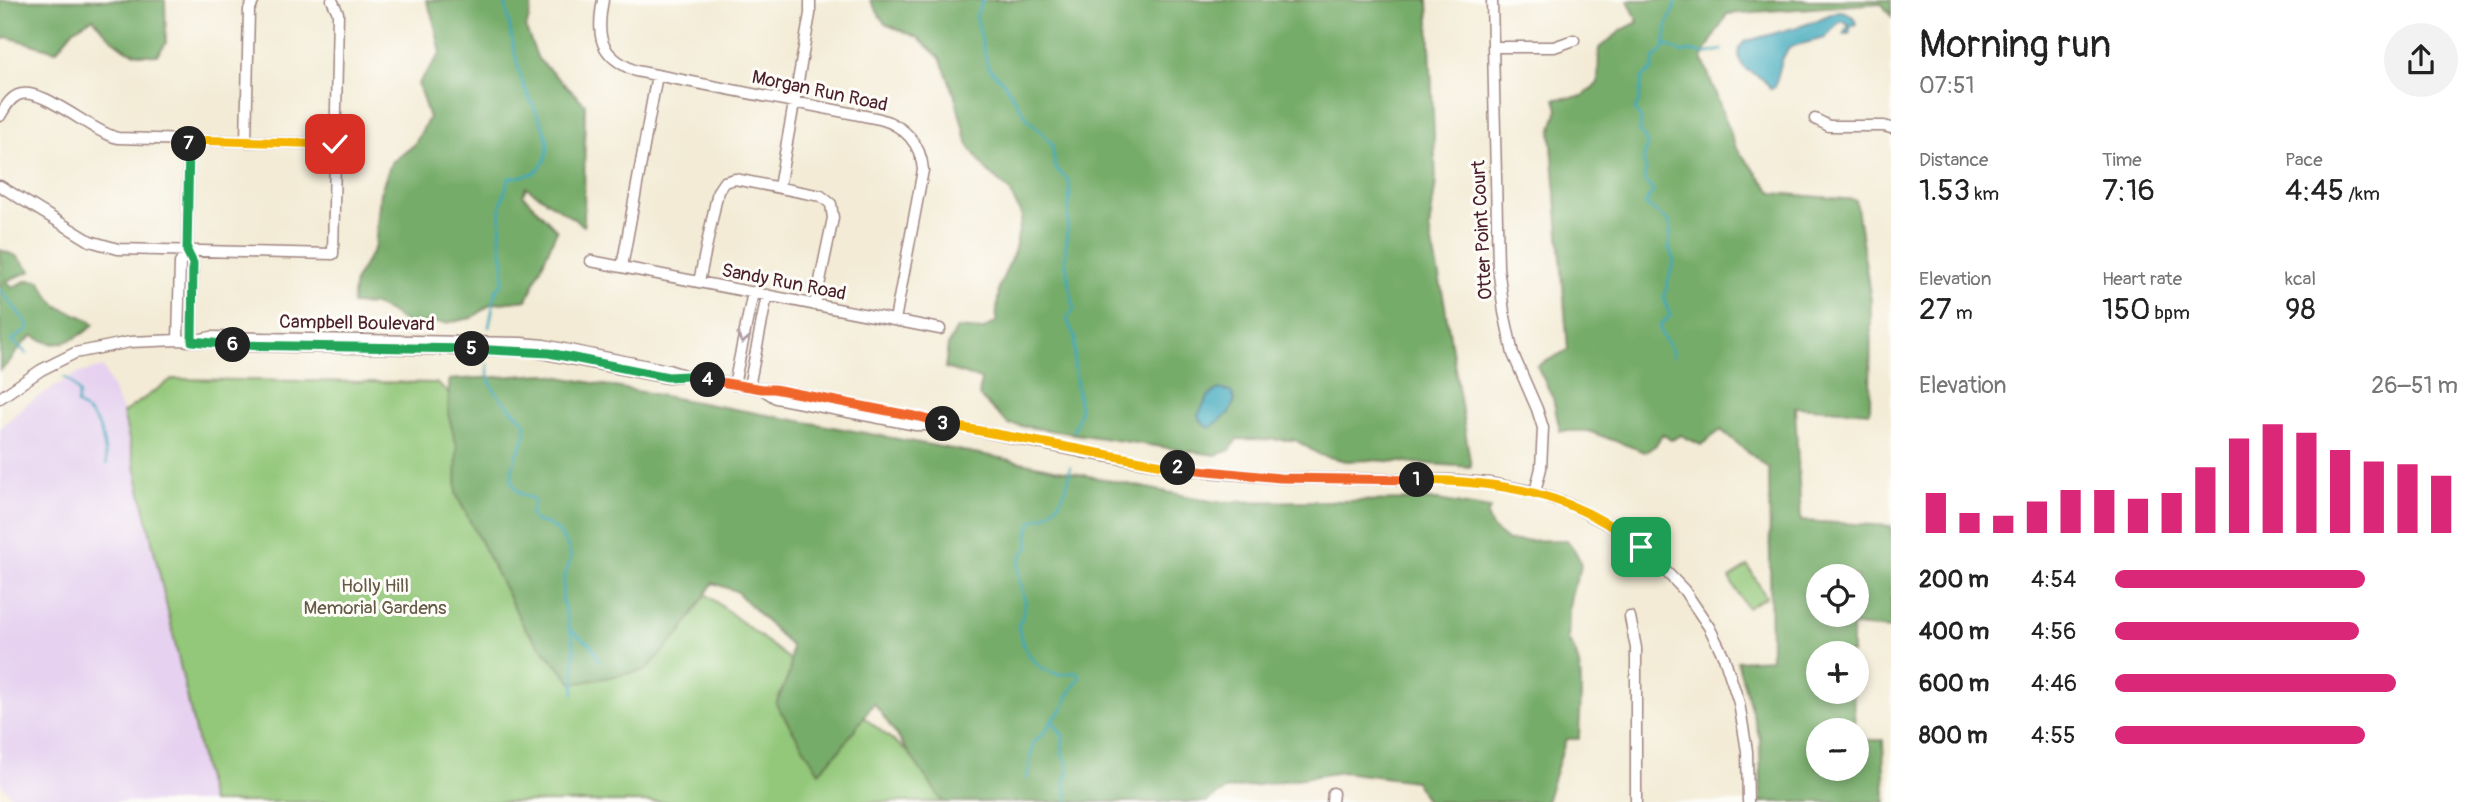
<!DOCTYPE html>
<meta charset="utf-8">
<style>
:root{--surface:#fff;--page:#f2f2f2;--text:#222;--muted:#767676;--accent:#db2777}
body{margin:0;font-family:Pangolin,sans-serif;background:var(--page);color:var(--text);height:100vh;display:flex;flex-direction:column;font-size:26px;white-space:nowrap}
*{box-sizing:border-box;margin:0}
p{font-size:23px;color:var(--muted)}
.icon{flex:none;width:38px;height:38px;fill:none;stroke:currentColor;stroke-width:2;stroke-linecap:round;stroke-linejoin:round}
.map{position:relative;flex:1;overflow:hidden}
.side{display:flex;flex-direction:column;background:var(--surface);width:595px}
.side>*{flex:none}
.tools{position:absolute;left:1806px;top:564px;display:grid;gap:14px}
.tools a{display:grid;place-items:center;width:63px;height:63px;border-radius:50%;background:var(--surface);box-shadow:0 4px 10px #0003;font-size:35px}
.pin{position:absolute;display:grid;place-items:center;width:60px;height:60px;color:#fff;margin:-30px;border-radius:14px;box-shadow:0 4px 10px #0006}
.km{position:absolute;width:35px;height:35px;margin:-18px;border-radius:50%;background:#222;color:#fff;font-size:19px;line-height:35px;text-align:center}
.round{display:grid;place-items:center;flex:none;width:74px;height:74px;border-radius:37px;background:var(--page)}
.head{display:flex;align-items:center;justify-content:space-between;height:119px;padding:0 28px}
h1{font-size:38px;font-weight:600;line-height:52px}
.metrics{display:grid;grid-template-columns:repeat(3,1fr);gap:10px;height:119px;padding:7px 28px}
.metrics div{display:grid;align-content:center}
.metrics b{font-size:30px;font-weight:600}
.metrics small{font-size:19px;font-weight:400}
.metrics p{font-size:19px}
.chart{height:196px;padding:14px 28px}
.chart p{display:flex;justify-content:space-between}
.chart svg{width:100%;height:126px;margin-top:7px;stroke:var(--accent);stroke-width:6}
ul{padding:0 28px;list-style:none;font-size:23px}
li{display:grid;grid-template-columns:112px 84px 1fr;align-items:center;height:52px}
li i{height:18px;border-radius:9px;background:var(--accent)}
main{display:flex;flex:1;min-height:0}
.map>svg:first-child{display:block}
</style>
<main>
<div class="map">
<svg width="1891" height="802" viewBox="0 0 1891 802">
<rect width="100%" height="100%" fill="#fdfcf7"/>
<filter id="ink" filterUnits="userSpaceOnUse"><feTurbulence type="fractalNoise" baseFrequency=".0143" numOctaves="2"/><feDisplacementMap in="SourceGraphic" scale="14" xChannelSelector="R" yChannelSelector="G"/><feConvolveMatrix kernelMatrix="1 2 1 2 8 2 1 2 1" color-interpolation-filters="sRGB"/></filter>
<filter id="wash" filterUnits="userSpaceOnUse"><feTurbulence type="fractalNoise" baseFrequency=".00686" numOctaves="4" result="noise"/><feDisplacementMap in="SourceGraphic" scale="28" xChannelSelector="R" yChannelSelector="G"/><feGaussianBlur stdDeviation="1.57" result="paint"/><feColorMatrix in="noise" values="0 0 0 0 0 0 0 0 0 0 0 0 0 0 0 0 0 1.4 0 .05"/><feComposite in="paint" operator="in"/></filter>
<g filter="url(#wash)">
<rect width="100%" height="100%" fill="#f3ebd5"/>
<path fill="#e6d2f0" d="M103,367L123,413L211,802H16L0,783V428L28,403L76,374Z"/>
<path fill="#93c779" stroke="#6e7352" stroke-width="2" d="M172,379L436,383L954,788L941,802H211L123,413Z
M1748,566L1766,597L1747,608L1729,578Z"/>
<path fill="#76ac69" stroke="#60664a" stroke-width="2" fill-rule="evenodd" d="M0,0H165L166,43L157,55C128,58 110,40 93,18L74,29L56,51L7,37L0,40Z
M426,0H533L526,29L538,59L585,104L584,226L526,187L523,195L557,230L527,300L491,304L472,318L446,323H406L388,311L375,305L352,304L355,280L375,247L380,193L391,163L414,145L429,118L418,84L441,53L433,18Z
M870,0H1428L1436,182L1429,229L1444,300L1471,467L1370,460L1346,461L1320,455L1295,440L1237,439L1230,450L1216,455L1008,424L979,396L981,379L945,368L948,345L957,328L982,330L996,322L999,287L1014,252L1022,217L1010,191L987,171L968,145L954,93L940,58L917,37L885,24Z
M1628,0H1891V16L1881,3L1727,14L1702,57L1736,148L1773,193L1856,200L1871,301L1870,412L1795,407L1801,521L1891,526V629L1852,626V653H1818V691H1853L1855,730H1818V768H1857V740H1883L1885,802H1761L1760,739L1737,661L1771,659L1769,469L1721,430L1701,445L1681,435L1671,440L1662,434L1656,445L1645,452L1588,431H1560L1553,398L1537,366L1568,350L1551,132L1558,109L1555,99L1583,96L1598,83L1599,48L1622,30L1638,22ZM1818,576H1857V614H1818Z
M0,250L17,256L31,271L6,281L13,287L28,280L40,281C45,289 49,299 57,305C69,314 81,313 94,324C85,334 64,346 50,343C45,342 38,338 33,336C15,347 17,358 0,370Z
M544,374L1001,458L1215,502L1438,500L1490,509L1487,515L1492,528L1508,541L1567,540C1593,573 1575,568 1570,601C1568,613 1569,627 1568,640C1588,664 1579,709 1579,739H1566L1546,802H1427L1415,781L1342,772L1225,790L1206,802H943L874,703L839,751L819,772L776,704L790,672L791,646L736,591L713,583L681,632L646,670L573,684L524,627L456,494L457,447L448,414L449,380Z"/>
<path fill="#3ca9bc" stroke="#436474" stroke-width="2" d="M1838,11C1848,11 1855,16 1856,25L1851,26L1849,34H1844L1849,24L1842,21L1835,26L1825,38L1789,47L1782,60L1775,87L1770,88C1761,70 1736,76 1739,48L1744,42L1807,24Z
M1218,389L1231,392L1235,400L1229,413L1210,428L1203,424L1198,415L1208,397Z"/>
<g fill="none" stroke-linecap="round" stroke-linejoin="round">
<path stroke="#3ca9bc" stroke-width="2.5" d="M983,0L976,16L988,67L1004,83L1030,122L1043,133L1052,145L1055,168L1068,180L1070,190L1065,260L1074,309L1067,319L1075,338L1074,363L1080,411L1074,431
M1664,44L1682,53L1689,51L1704,54L1722,50
M0,290L28,324L27,330L12,340L27,354
M489,327L496,290L503,282L504,264L500,238L501,204L509,178C516,177 529,176 535,172C566,147 532,111 523,84C514,57 510,28 505,0
M1673,357C1672,344 1660,338 1659,326L1670,316L1664,298L1674,259L1669,248L1671,227L1668,221L1645,204L1653,191L1644,179L1646,170L1643,160L1647,143L1640,131L1641,118L1635,110L1639,100L1642,78L1652,70L1654,59L1664,49L1667,26L1677,0
M488,364C485,390 508,405 525,422C528,436 522,444 516,456C513,464 512,472 511,480L519,493L533,499L534,503L530,515L535,521L547,524L558,531L568,547L571,557L564,578L562,599L574,645V694
M64,377L69,380L79,393L77,404C104,422 102,435 107,464
M568,628L591,645L599,660
M1052,720L1063,736L1062,753L1068,764V772L1065,783L1068,802
M1026,779L1028,774L1033,743L1044,733L1052,720L1064,708L1067,697L1080,677L1077,672C1071,672 1065,675 1059,674C1035,671 1021,648 1018,625L1022,619C1021,612 1026,610 1025,602C1021,583 1011,562 1029,547L1028,532L1032,521C1036,519 1043,518 1048,514C1063,502 1069,486 1070,467"/>
</g>
</g>
<g filter="url(#ink)">
<g fill="none" stroke-linecap="round" stroke-linejoin="round">
<defs>
<path id="minor" d="M603,0C596,36 599,56 636,71L880,119C905,126 921,144 923,170L895,320
M1492,0L1498,267L1504,312L1513,354L1537,409L1543,428L1541,468L1535,492
M1494,47H1554L1574,40
M0,116C5,108 9,99 18,95C41,85 91,132 118,138L335,144
M1815,119L1829,126H1884L1891,128
M246,142L249,10L254,0
M0,186L90,241L118,249L333,254L338,13L332,0
M779,187L810,14V0
M187,251L193,263L192,341
M591,261L940,329
M622,267L657,75
M699,282L718,191L724,182L735,179L821,196L831,204L833,218L815,305
M178,340L180,263L187,251L189,140
M192,341L211,337L521,343L544,345L668,370L687,376L762,389H774L1082,452L1196,471L1280,478L1450,480L1489,483L1535,492L1573,506L1618,530L1651,556L1684,590L1709,627L1724,657L1739,703L1747,751L1748,802
M734,385L753,292
M749,387L767,295
M762,389L776,398L916,425H936
M0,398L41,370L75,353L130,342L178,340L251,346L531,351L668,378L679,377
M1630,617L1636,648V802
M1332,802L1333,793"/>
</defs>
<use href="#minor" stroke="#9e8580" stroke-width="13"/>
<use href="#minor" stroke="#fff" stroke-width="10"/>
</g>
<defs><path id="oneway-chevron" d="M-2-3.5L2.5 0L-2 3.5" fill="none" stroke-width="1.6" stroke-linecap="round" stroke-linejoin="round" transform="scale(1.75)"/></defs>
<use stroke="#ae9aa0" href="#oneway-chevron" transform="translate(743 339) rotate(101)"/>
</g>
<g fill="none" stroke-linecap="round" stroke-linejoin="round" filter="url(#ink)">
<defs>
<path id="split-1" d="M1417,480C1502,481 1573,493 1641,547"/>
<path id="split-2" d="M1178,468L1280,478L1417,480"/>
<path id="split-3" d="M943,424L1178,468"/>
<path id="split-4" d="M708,380L762,389H774L919,417L943,424"/>
<path id="split-5" d="M472,349L549,353L668,377L687,376L708,380"/>
<path id="split-6" d="M233,345L472,349"/>
<path id="split-7" d="M189,144L187,251L193,263L192,341L233,345"/>
<path id="split-8" d="M189,144V140L335,144"/>
</defs>
<use href="#split-1" stroke="#fff" stroke-width="14"/>
<use href="#split-2" stroke="#fff" stroke-width="14"/>
<use href="#split-3" stroke="#fff" stroke-width="14"/>
<use href="#split-4" stroke="#fff" stroke-width="14"/>
<use href="#split-5" stroke="#fff" stroke-width="14"/>
<use href="#split-6" stroke="#fff" stroke-width="14"/>
<use href="#split-7" stroke="#fff" stroke-width="14"/>
<use href="#split-8" stroke="#fff" stroke-width="14"/>
<use href="#split-1" stroke="#f5b400" stroke-width="9"/>
<use href="#split-2" stroke="#f0652b" stroke-width="9"/>
<use href="#split-3" stroke="#f5b400" stroke-width="9"/>
<use href="#split-4" stroke="#f0652b" stroke-width="9"/>
<use href="#split-5" stroke="#22a559" stroke-width="9"/>
<use href="#split-6" stroke="#22a559" stroke-width="9"/>
<use href="#split-7" stroke="#22a559" stroke-width="9"/>
<use href="#split-8" stroke="#f5b400" stroke-width="9"/>
</g>
<g text-anchor="middle" stroke-width="6" stroke-linejoin="round" paint-order="stroke">
<g font-size="19" fill="#4a1f2b" stroke="#fdfcf7">
<text transform="translate(820 90) rotate(12)" y="7">Morgan Run Road</text>
<text transform="translate(1481 230) rotate(-93)" y="7">Otter Point Court</text>
<text transform="translate(784 281) rotate(11)" y="7">Sandy Run Road</text>
<text transform="translate(357 322) rotate(1)" y="7">Campbell Boulevard</text>
</g>
<g font-size="19" fill="#645a46" stroke="#fdfcf7">
<text x="375" y="592">Holly Hill<tspan x="375" dy="22">Memorial Gardens</tspan></text>
</g>
</g>
</svg>
<div class="tools">
<a><svg class="icon" aria-label="locate" viewBox="0 0 24 24"><circle cx="12" cy="12" r="6"/><path d="M12 2v4M12 18v4M2 12h4M18 12h4"/></svg></a>
<a>+</a>
<a>−</a>
</div>
<div class="pin" style="left:1641px;top:547px;background:#1e9e55"><svg class="icon" aria-label="arrive" viewBox="0 0 24 24"><path d="M6 21V4h12l-3 4 3 4H6"/></svg></div>
<div class="pin" style="left:335px;top:144px;background:#d93025"><svg class="icon" aria-label="check" viewBox="0 0 24 24"><path d="M5 12l5 5 9-10"/></svg></div>
<b class="km" style="left:1417px;top:480px">1</b>
<b class="km" style="left:1178px;top:468px">2</b>
<b class="km" style="left:943px;top:424px">3</b>
<b class="km" style="left:708px;top:380px">4</b>
<b class="km" style="left:472px;top:349px">5</b>
<b class="km" style="left:233px;top:345px">6</b>
<b class="km" style="left:189px;top:144px">7</b>
</div>
<section class="side">
<div class="head"><div><h1>Morning run</h1><p>07:51</p></div><a class="round"><svg class="icon" aria-label="share" viewBox="0 0 24 24"><path d="M12 15V3M7 8l5-5 5 5M5 13v7h14v-7"/></svg></a></div>
<div class="metrics">
<div><p>Distance</p><b>1.53<small> km</small></b></div>
<div><p>Time</p><b>7:16</b></div>
<div><p>Pace</p><b>4:45<small> /km</small></b></div>
</div>
<div class="metrics">
<div><p>Elevation</p><b>27<small> m</small></b></div>
<div><p>Heart rate</p><b>150<small> bpm</small></b></div>
<div><p>kcal</p><b>98</b></div>
</div>
<div class="chart"><p><span>Elevation</span>26–51 m</p>
<svg viewBox="0 0 160 44" preserveAspectRatio="none"><path d="M5 44V30M15 44V37M25 44V38M35 44V33M45 44V29M55 44V29M65 44V32M75 44V30M85 44V21M95 44V11M105 44V6M115 44V9M125 44V15M135 44V19M145 44V20M155 44V24"/></svg>
</div>
<ul>
<li><b>200 m</b>4:54<i style="width:73%"></i></li>
<li><b>400 m</b>4:56<i style="width:71%"></i></li>
<li><b>600 m</b>4:46<i style="width:82%"></i></li>
<li><b>800 m</b>4:55<i style="width:73%"></i></li>
</ul>
</section>
</main>
